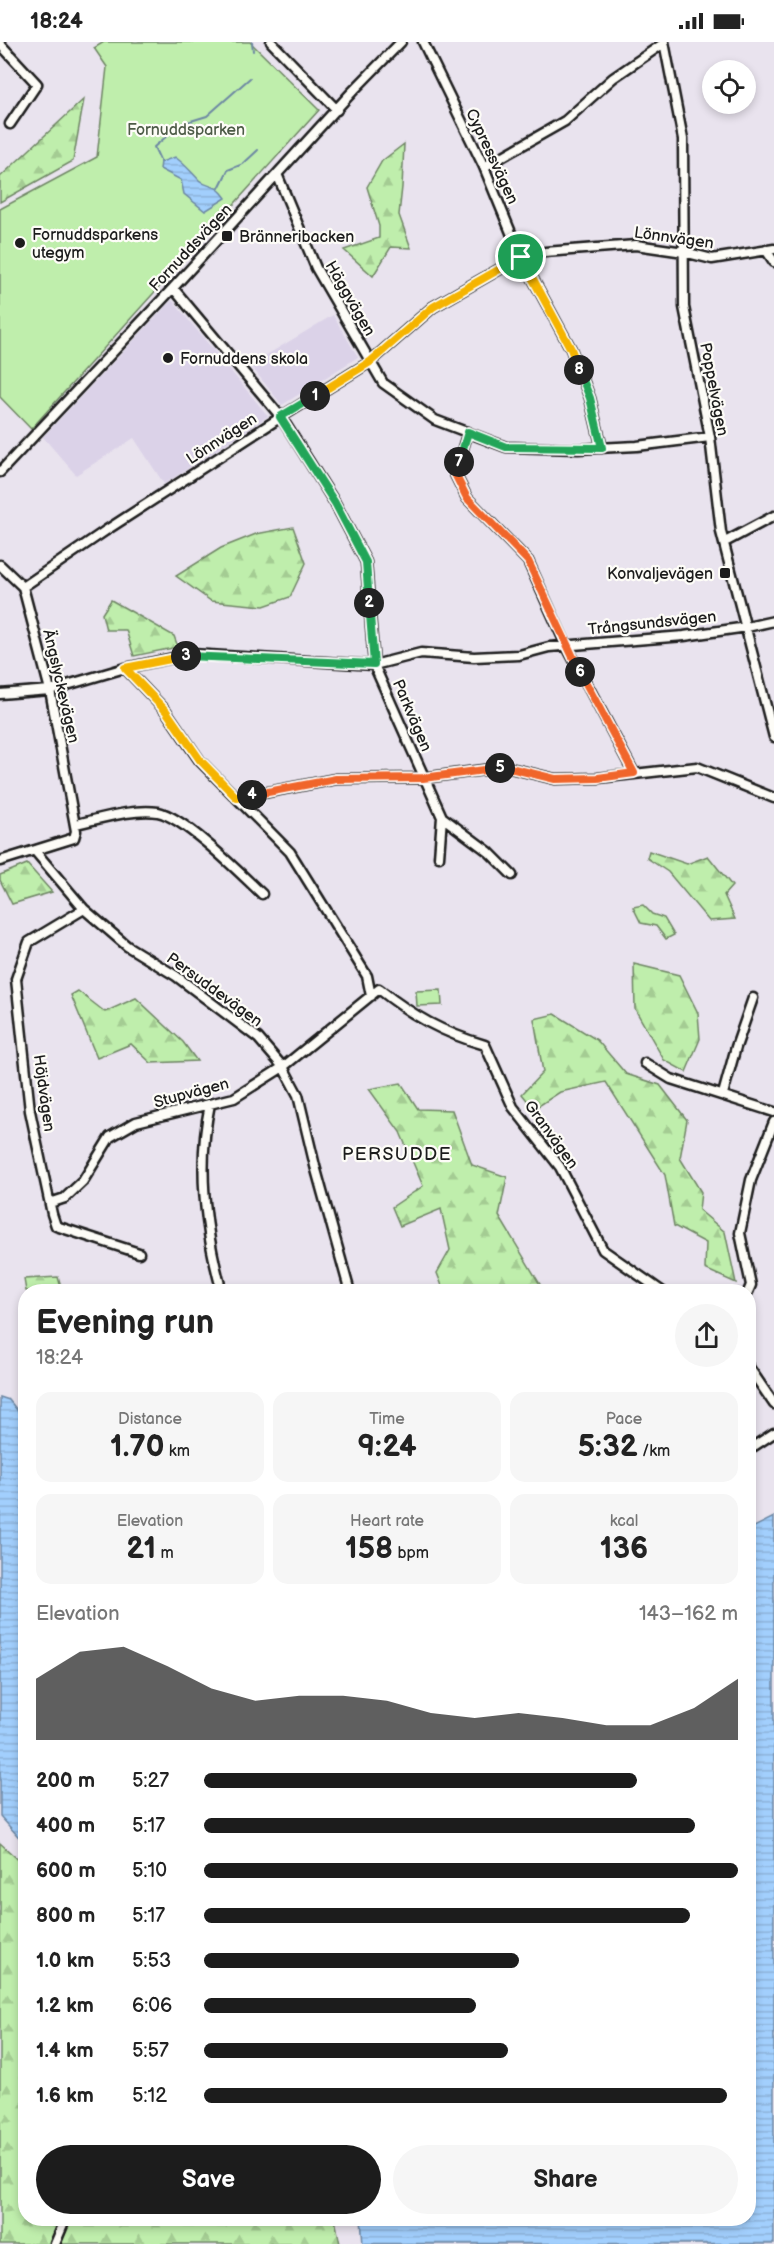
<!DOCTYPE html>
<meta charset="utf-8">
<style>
:root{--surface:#fff;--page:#f6f6f6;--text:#222;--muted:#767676;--accent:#1c1c1c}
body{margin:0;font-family:"Balsamiq Sans",sans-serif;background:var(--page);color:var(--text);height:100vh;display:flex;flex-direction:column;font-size:22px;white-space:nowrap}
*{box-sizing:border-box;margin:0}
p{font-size:20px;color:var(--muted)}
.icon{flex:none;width:33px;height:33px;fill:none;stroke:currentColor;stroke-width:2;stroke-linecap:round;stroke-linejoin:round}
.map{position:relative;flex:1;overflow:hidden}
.details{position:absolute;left:18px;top:1242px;width:738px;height:942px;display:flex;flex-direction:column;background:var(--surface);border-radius:24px;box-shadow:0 3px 9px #0003}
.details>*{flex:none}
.tools{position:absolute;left:702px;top:18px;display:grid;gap:12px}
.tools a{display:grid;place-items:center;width:54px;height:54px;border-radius:50%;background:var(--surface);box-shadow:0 3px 9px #0003;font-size:30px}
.pin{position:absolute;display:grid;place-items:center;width:51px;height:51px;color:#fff;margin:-26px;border:3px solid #fff;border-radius:50%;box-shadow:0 2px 6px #0007}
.km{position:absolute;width:30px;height:30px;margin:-15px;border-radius:50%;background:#222;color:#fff;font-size:16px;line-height:30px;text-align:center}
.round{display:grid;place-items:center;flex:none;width:63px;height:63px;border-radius:32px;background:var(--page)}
.overview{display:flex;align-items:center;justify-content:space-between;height:102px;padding:0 18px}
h1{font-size:33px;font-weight:600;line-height:45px}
.metrics{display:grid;grid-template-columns:repeat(3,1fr);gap:9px;height:102px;padding:6px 18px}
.metrics div{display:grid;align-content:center;border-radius:15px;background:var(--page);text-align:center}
.metrics b{font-size:30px;font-weight:600}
.metrics small{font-size:16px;font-weight:400}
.metrics p{font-size:16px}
.chart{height:168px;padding:12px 18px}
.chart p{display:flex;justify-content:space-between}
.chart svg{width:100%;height:108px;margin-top:6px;fill:var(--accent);opacity:.7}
.cta{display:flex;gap:12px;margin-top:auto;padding:12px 18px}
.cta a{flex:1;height:69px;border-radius:36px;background:var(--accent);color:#fff;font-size:24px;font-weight:600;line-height:69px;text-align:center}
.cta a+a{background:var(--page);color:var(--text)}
ul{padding:0 18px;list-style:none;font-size:20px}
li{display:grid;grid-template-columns:96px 72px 1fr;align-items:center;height:45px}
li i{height:15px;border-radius:8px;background:var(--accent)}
.status{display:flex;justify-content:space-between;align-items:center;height:42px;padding:0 30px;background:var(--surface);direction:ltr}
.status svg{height:16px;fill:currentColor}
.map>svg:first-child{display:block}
</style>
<div class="status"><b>18:24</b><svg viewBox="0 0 49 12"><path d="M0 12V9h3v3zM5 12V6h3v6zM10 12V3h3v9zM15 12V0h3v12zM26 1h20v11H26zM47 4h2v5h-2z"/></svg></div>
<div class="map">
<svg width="774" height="2202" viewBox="0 0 774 2202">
<defs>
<pattern id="forest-firs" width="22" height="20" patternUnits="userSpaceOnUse" patternTransform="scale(1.5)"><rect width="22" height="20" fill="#bfeeac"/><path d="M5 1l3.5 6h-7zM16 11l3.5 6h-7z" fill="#a4cc93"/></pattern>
<pattern id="water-rules" width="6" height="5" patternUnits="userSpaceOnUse" patternTransform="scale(1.5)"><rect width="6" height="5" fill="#a2cffd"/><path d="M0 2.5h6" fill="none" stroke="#8bb1d8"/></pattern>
</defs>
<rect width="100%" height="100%" fill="#e9e3ee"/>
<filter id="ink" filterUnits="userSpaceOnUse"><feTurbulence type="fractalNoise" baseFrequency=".0167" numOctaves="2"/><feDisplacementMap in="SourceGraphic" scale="12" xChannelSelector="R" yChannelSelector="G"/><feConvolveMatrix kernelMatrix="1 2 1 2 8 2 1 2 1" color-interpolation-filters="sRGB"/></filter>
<g filter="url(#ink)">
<path fill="#dbd2e8" d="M172,258L268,374L164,442L134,396L76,433L43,395Z
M333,273L358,315L282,363L250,323Z"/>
<path fill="#bfeeac" stroke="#6e8564" stroke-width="1.5" d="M104,0H250L319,68L31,387L0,355V167L97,115L107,25L94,6Z
M643,863L652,872L664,876L674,893L666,897L656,884L641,881L633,865Z
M441,948L442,963L417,964L416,949Z"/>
<path fill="url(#forest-firs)" stroke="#6e8564" stroke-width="1.5" d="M84,57L73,119L0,160V135Z
M404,102L402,145L399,173L411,206L391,205L373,234L344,208L379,196V184L367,145L382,119Z
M293,485L306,521L290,555L264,564L211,559L176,534L221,506L256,492Z
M111,558L174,594L178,605L134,614L126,588H106L102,572Z
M649,809L687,822L708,814L732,844L724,853L735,877L709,879L668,830L647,816Z
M27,822L52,850L12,862L0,838V833Z
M634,922L679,933L698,971L700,997L686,1030L664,1018L635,967Z
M78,949L105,970L136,956L183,1000L197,1019L151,1021L131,1002L97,1016L71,953Z
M555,972L597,998L626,1032L660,1043L687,1078L680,1116L701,1150L699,1168L725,1190L736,1241L705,1227L706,1201L674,1184L665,1133L606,1040L560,1050L534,1067L522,1052L543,1030L534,977Z
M401,1041L418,1067L452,1068L472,1123L507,1135L499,1174L544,1249H444L437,1231L450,1208L441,1167L400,1184L392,1165L423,1144L400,1090L369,1047Z
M58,1235L62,1249H26L24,1237Z
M0,1801L25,1824L26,2176L335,2177L340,2202H0Z"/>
<path fill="url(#water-rules)" stroke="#6c87a3" stroke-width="1.5" d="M175,115C185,122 191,130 199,138C210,148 214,139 226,156L205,169L184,152L181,138L160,127L161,120Z
M0,1355L9,1358L25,1378V1802L0,1774Z
M774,1475V2202H363L361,2177L748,2176V1488Z"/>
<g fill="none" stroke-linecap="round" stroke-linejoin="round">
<path stroke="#6c87a3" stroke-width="2" d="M252,0L253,9
M161,120L154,105L181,82L207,74L250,36
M219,146L228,128L243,122L258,108"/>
<defs>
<path id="minor" d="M271,0L337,68
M423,0L484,125L521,215L571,307L590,356L602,406
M664,0L683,97L684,265L710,395L721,490L774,695
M0,2L37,42L10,82
M484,125L565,79L613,36L664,1
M277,132L316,226L383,341L435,378L506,405L578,407L637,404L710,395
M766,208L774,220
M173,246L281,375L335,461L366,520L374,623L442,775L439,815
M468,390L455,432L467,456L528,519L566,603L634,731
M0,430L173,246L352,50L401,0
M725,500L774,474
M0,523L23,545L50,648L76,789L74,796L0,819
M23,545L105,489L281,375L370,320L433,265L521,215L545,210L636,203L684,210L712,217L774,207
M125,626L166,669L200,719L290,810L367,934L371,954
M0,652L50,648L125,626L192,612L374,623L421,611L474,615L519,613L549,605L684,594L747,585L774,579
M237,756L336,737L423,736L506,725L555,737L598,736L697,725L774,756
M442,775L489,810L512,833
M76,782C99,777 134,766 158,770C184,775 241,832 262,852
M35,809L84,867L127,904L176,934L258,996L283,1025L298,1053L315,1124L350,1250
M84,867L29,900L16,937L30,1069L52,1172L56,1184L139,1211
M645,1021L671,1037L774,1070
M723,1052L736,1005L753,956
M210,1062C197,1123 205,1189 222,1250
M50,1161L65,1156L83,1139L110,1095L136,1080L234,1056L283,1025L379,947C413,974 443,991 485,1003L513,1065L560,1125L603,1208L663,1250
M748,1250L751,1243L740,1191L751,1138L774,1080
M748,1324L774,1362
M748,1408L774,1391
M55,2202L66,2176"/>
</defs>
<use href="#minor" stroke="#1c1c1c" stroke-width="13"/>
<use href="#minor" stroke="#fdfcf7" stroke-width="8"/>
</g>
</g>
<g fill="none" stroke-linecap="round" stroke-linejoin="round" filter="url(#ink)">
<defs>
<path id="split-1" d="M315,354L370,320L433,265L521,215"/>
<path id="split-2" d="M315,354L280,375L335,461L366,520L369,561"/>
<path id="split-3" d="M186,614L374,622L369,561"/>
<path id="split-4" d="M186,614L125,626L166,669L200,718L237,756L252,753"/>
<path id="split-5" d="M252,753L336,737L423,736L500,726"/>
<path id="split-6" d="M500,726L506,725L555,737L598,736L634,731L580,630"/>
<path id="split-7" d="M459,420L455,432L467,456L528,519L580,630"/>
<path id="split-8" d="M459,420L468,390L506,405L602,406L590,356L579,328"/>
<path id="split-9" d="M521,215L571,307L579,328"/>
</defs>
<use href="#split-1" stroke="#fff" stroke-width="12"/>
<use href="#split-2" stroke="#fff" stroke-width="12"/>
<use href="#split-3" stroke="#fff" stroke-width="12"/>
<use href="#split-4" stroke="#fff" stroke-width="12"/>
<use href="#split-5" stroke="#fff" stroke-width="12"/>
<use href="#split-6" stroke="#fff" stroke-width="12"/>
<use href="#split-7" stroke="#fff" stroke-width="12"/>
<use href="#split-8" stroke="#fff" stroke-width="12"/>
<use href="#split-9" stroke="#fff" stroke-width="12"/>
<use href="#split-1" stroke="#f5b400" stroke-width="8"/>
<use href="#split-2" stroke="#22a559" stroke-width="8"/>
<use href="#split-3" stroke="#22a559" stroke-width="8"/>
<use href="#split-4" stroke="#f5b400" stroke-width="8"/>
<use href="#split-5" stroke="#f0652b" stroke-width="8"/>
<use href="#split-6" stroke="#f0652b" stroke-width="8"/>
<use href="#split-7" stroke="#f0652b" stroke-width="8"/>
<use href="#split-8" stroke="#22a559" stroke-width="8"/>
<use href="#split-9" stroke="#f5b400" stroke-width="8"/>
</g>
<g fill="#1c1c1c" stroke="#fdfcf7" stroke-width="2">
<rect x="221" y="188" width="12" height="12" rx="3"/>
<circle cx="20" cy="201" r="6"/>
<circle cx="168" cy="316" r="6"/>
<rect x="719" y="525" width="12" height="12" rx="3"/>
</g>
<g text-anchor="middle" stroke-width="4.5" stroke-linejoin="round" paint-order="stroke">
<g font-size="16" fill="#4d5b47" stroke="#fdfcf7">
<text x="186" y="93">Fornuddsparken</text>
</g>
<g font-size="16" fill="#1c1c1c" stroke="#fdfcf7">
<text transform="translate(493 114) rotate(65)" y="6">Cypressvägen</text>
<text transform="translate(674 195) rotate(8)" y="6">Lönnvägen</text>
<text transform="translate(190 205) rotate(-47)" y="6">Fornuddsvägen</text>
<text transform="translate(351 256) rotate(60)" y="6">Häggvägen</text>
<text transform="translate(715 347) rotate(79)" y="6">Poppelvägen</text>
<text transform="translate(221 396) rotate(-33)" y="6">Lönnvägen</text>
<text transform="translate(652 580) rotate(-6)" y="6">Trångsundsvägen</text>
<text transform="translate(62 644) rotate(77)" y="6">Ängslyckevägen</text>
<text transform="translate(413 673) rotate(67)" y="6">Parkvägen</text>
<text transform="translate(215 947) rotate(36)" y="6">Persuddevägen</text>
<text transform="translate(191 1050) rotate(-15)" y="6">Stupvägen</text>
<text transform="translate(45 1051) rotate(82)" y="6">Höjdvägen</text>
<text transform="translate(552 1092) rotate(54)" y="6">Granvägen</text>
</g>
<g font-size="16" fill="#1c1c1c" stroke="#fdfcf7" text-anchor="start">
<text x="32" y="198">Fornuddsparkens<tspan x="32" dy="18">utegym</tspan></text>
<text x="239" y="200">Bränneribacken</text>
<text x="180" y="322">Fornuddens skola</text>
<text x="713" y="537" text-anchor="end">Konvaljevägen</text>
</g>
<g font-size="18" letter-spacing="1.5" fill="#1c1c1c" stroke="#fdfcf7">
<text x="397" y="1118">PERSUDDE</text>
</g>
</g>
</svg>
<div class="tools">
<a><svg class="icon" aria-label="locate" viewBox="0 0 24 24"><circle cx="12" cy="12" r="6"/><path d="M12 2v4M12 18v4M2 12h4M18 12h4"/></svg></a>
</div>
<div class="pin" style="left:521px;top:215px;background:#1e9e55"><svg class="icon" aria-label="arrive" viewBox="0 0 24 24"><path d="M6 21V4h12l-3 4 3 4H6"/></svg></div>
<b class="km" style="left:315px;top:354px">1</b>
<b class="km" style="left:369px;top:561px">2</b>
<b class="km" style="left:186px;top:614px">3</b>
<b class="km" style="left:252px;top:753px">4</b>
<b class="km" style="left:500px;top:726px">5</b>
<b class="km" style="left:580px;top:630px">6</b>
<b class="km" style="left:459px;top:420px">7</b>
<b class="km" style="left:579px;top:328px">8</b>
<section class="details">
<div class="overview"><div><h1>Evening run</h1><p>18:24</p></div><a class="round"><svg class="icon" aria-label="share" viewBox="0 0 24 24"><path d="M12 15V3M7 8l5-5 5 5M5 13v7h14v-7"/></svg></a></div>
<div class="metrics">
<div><p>Distance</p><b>1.70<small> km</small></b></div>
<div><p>Time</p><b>9:24</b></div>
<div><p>Pace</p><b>5:32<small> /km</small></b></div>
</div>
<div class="metrics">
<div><p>Elevation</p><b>21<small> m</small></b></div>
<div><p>Heart rate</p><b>158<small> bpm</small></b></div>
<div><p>kcal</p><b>136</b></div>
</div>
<div class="chart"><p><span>Elevation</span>143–162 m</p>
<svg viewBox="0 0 160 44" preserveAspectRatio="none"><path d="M0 44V19L10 8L20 6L30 14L40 23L50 28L60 26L70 26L80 28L90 33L100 35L110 33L120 35L130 38L140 38L150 31L160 19V44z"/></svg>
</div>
<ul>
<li><b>200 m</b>5:27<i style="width:81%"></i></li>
<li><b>400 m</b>5:17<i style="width:92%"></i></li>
<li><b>600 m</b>5:10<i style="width:100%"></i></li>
<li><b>800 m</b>5:17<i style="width:91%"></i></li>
<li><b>1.0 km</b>5:53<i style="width:59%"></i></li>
<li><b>1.2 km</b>6:06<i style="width:51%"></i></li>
<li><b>1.4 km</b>5:57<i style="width:57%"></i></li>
<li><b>1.6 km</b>5:12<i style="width:98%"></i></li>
</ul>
<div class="cta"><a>Save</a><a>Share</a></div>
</section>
</div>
